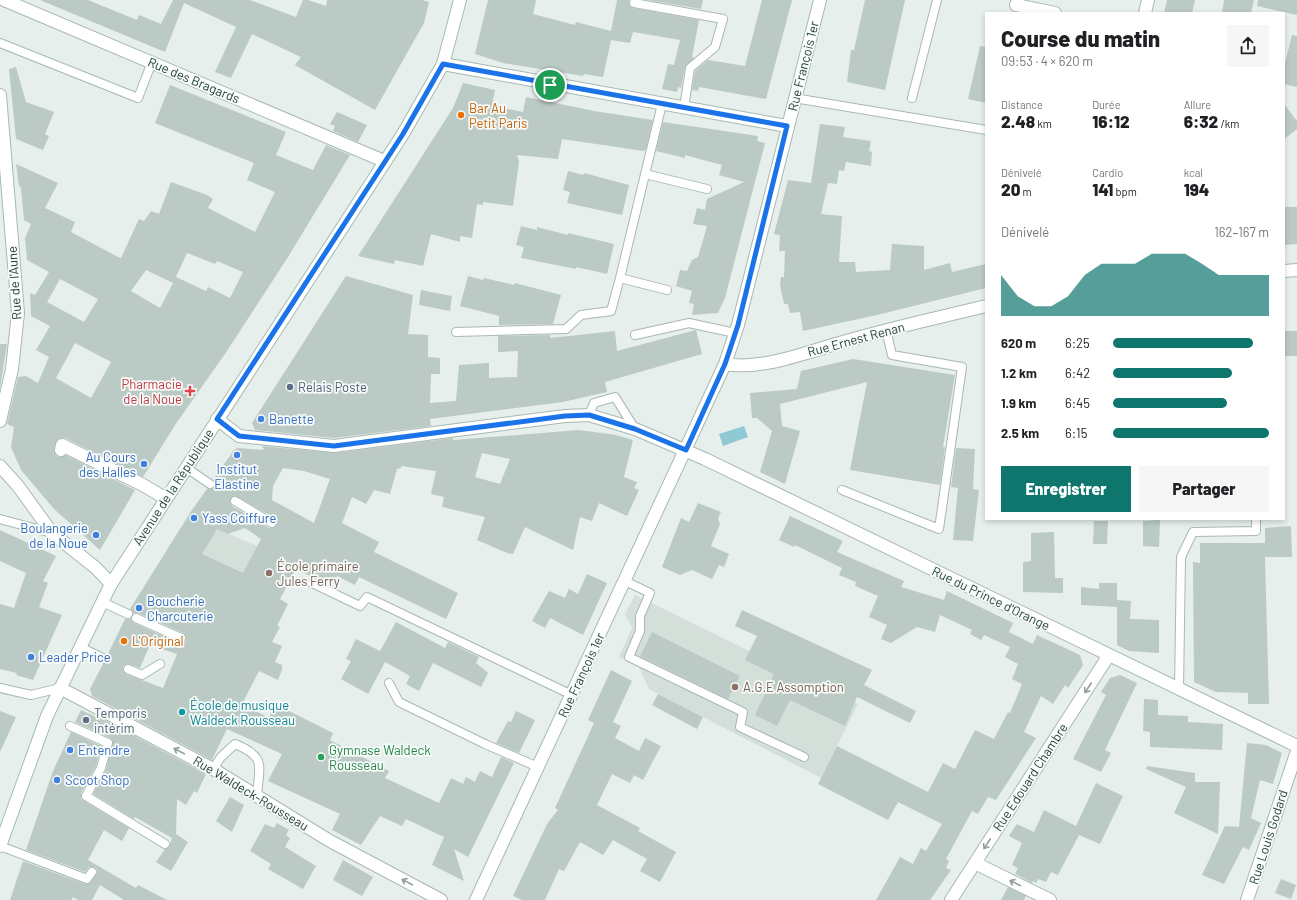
<!DOCTYPE html>
<html lang="fr">
<meta charset="utf-8">
<style>
:root{--surface:#fff;--page:#f6f6f6;--text:#202124;--muted:#757577;--accent:#0f766e}
body{margin:0;font-family:Barlow,sans-serif;background:var(--page);color:var(--text);height:100vh;display:flex;flex-direction:column;font-size:15px;white-space:nowrap}
*{box-sizing:border-box;margin:0}
p{font-size:13px;color:var(--muted)}
.icon{flex:none;width:22px;height:22px;fill:none;stroke:currentColor;stroke-width:2;stroke-linecap:round;stroke-linejoin:round}
.map{position:relative;flex:1;overflow:hidden}
.details{position:absolute;left:985px;top:12px;width:300px;height:508px;display:flex;flex-direction:column;background:var(--surface);border-radius:0px;box-shadow:0 2px 6px #0003}
.details>*{flex:none}
.pin{position:absolute;display:grid;place-items:center;width:34px;height:34px;color:#fff;margin:-17px;border:2px solid #fff;border-radius:50%;box-shadow:0 1px 4px #0007}
.round{display:grid;place-items:center;flex:none;width:42px;height:42px;border-radius:0px;background:var(--page)}
.overview{display:flex;align-items:center;justify-content:space-between;height:68px;padding:0 16px}
h1{font-size:22px;font-weight:800;line-height:30px}
.stats{display:grid;grid-template-columns:repeat(3,1fr);gap:6px;height:68px;padding:4px 16px}
.stats div{display:grid;align-content:center}
.stats b{font-size:17px;font-weight:800}
.stats small{font-size:11px;font-weight:400}
.stats p{font-size:11px}
.chart{height:112px;padding:8px 16px}
.chart p{display:flex;justify-content:space-between}
.chart svg{width:100%;height:72px;margin-top:4px;fill:var(--accent);opacity:.7}
.primary-button{display:flex;gap:8px;margin-top:auto;padding:8px 16px}
.primary-button a{flex:1;height:46px;border-radius:0px;background:var(--accent);color:#fff;font-size:16px;font-weight:800;line-height:46px;text-align:center}
.primary-button a+a{background:var(--page);color:var(--text)}
ul{padding:0 16px;list-style:none;font-size:13px}
li{display:grid;grid-template-columns:64px 48px 1fr;align-items:center;height:30px}
li i{height:10px;border-radius:5px;background:var(--accent)}
.map>svg:first-child{display:block}
</style>
<div class="map">
<svg width="1297" height="900" viewBox="0 0 1297 900">
<rect width="100%" height="100%" fill="#e6efeb"/>
<path fill="#d4dfda" d="M186,520L212,537L217,529L257,546L280,599L201,567L167,549Z
M635,595L858,704L821,778L649,689L639,667L619,657L632,628L625,614Z"/>
<path fill="#8ec9d4" d="M744,426L748,437L723,446L719,434Z"/>
<path fill="#bbcac4" fill-rule="evenodd" d="M40,0H88L137,20L139,15L161,24L173,0H250L296,17L303,0H308L326,6L327,0H422L429,2L424,23L375,110L295,65L301,57L252,34L231,78L215,72L236,27L184,3L165,52Z
M488,0H536L533,14L575,25L576,22L611,31L617,0H629V5L633,8L699,20L692,57L694,58L685,67L681,88L678,87L677,92L662,89L668,64L674,65L680,40L633,32L630,43L611,40L603,77L584,74L583,76L503,63L475,54Z
M648,0H703L701,9Z
M762,0H792L766,99L699,87L698,91L692,90L695,71L708,60L745,66Z
M865,0H905L885,90L847,82L851,50H854Z
M1167,0H1195L1192,13H1164Z
M1224,0H1254L1251,13H1222Z
M1258,0H1297V15L1257,6Z
M1292,35L1297,36V87L1284,84V67Z
M980,46L986,47V103L968,99Z
M16,67L26,102L54,112L45,134L49,136L43,150L16,139L9,69Z
M463,83L495,90L492,106L523,112L526,97L594,111L653,120L646,149L644,151L562,139L558,159L517,155L519,162L513,206L483,202V205L477,204L472,238L460,236V242L431,234L423,266L395,260L394,264L358,256L453,108Z
M170,85L286,132L276,155L313,170L326,145L350,155L288,257L227,351L175,425L143,477L65,438H60L57,440L54,449L56,456L60,457L66,455L135,490L100,550L54,509L21,470L11,447L14,427L7,424L18,377L26,376L38,383L49,357L36,350L50,326L31,316L30,293L35,295L49,272L27,260L25,238L31,224L24,220L21,188L19,186L16,164L58,183L45,208L75,222L71,232L118,257L121,258L139,219L144,221L151,211L159,214L171,182L207,195L213,199L208,208L255,232L275,192L247,180L254,163L155,123ZM187,253L215,264L217,261L243,272L230,298L208,287L206,291L176,277ZM146,270L173,283L160,308L131,291ZM60,279L98,299L84,322L47,302ZM75,343L111,362L91,398L56,378Z
M1284,104L1297,121V129L1284,139Z
M337,112L367,125L358,142L333,131L335,126L330,124Z
M663,122L758,136L757,141L765,143L725,298L718,313L692,315L694,304L689,303L692,291L676,286L680,270L687,271L692,260L698,257L707,226L693,224L697,208L705,210L707,199L744,182L719,175L722,165L685,155V158L656,151Z
M820,124L845,127L843,137L871,141L869,151L872,152L871,166L846,162L844,171L839,170L837,184L828,183L821,214L842,216L839,262H855L856,272L890,270L892,244L924,246V270L950,263L952,272L986,264V288L877,315L803,331L800,312L790,313L788,304H784L780,285L781,277H784L785,251H779L780,235L774,234L788,180L811,183Z
M568,171L583,175L584,173L629,185L622,215L567,203L570,192L563,190Z
M1284,207H1297V244L1284,245Z
M521,226L537,230V227L568,235V233L614,244L607,274L576,267V269L521,258L524,247L516,245Z
M346,276L413,295L408,334L428,335V357L440,358V374H431L430,403L456,401L459,365L489,363V378L517,377L518,351L498,352V336L551,335L550,338L615,331L617,351L696,330L702,354L605,382L607,392L563,402L430,419L431,426L334,438L255,430L252,423Z
M468,276L483,280L484,278L514,285L515,283L561,295L553,324L499,325V316L460,306Z
M421,290L452,296L450,311L419,305Z
M1284,331H1297V356H1284Z
M0,344H7L0,388Z
M853,359L955,375L943,447H945L940,485L850,470L867,382L780,404L782,426L800,431L785,484L760,472L772,431L757,418H752L750,393L797,389L801,371Z
M579,430L616,435L633,440L624,477L637,482L634,488L639,490L627,516L599,503L592,521L580,517L573,550L525,527L513,554L507,553L477,540L485,517L442,507L444,497L431,494L436,471L401,466V468L397,469L390,494L374,490L366,504L352,497L342,523L379,542L374,552L458,593L446,619L359,577L355,585L337,576L331,586L296,569L280,599L288,604L277,626L280,627L272,642L282,646L275,662L282,665V670L278,680L259,671L242,704L269,718L275,704L333,733L330,740L389,771L385,778L439,803L451,778L463,784L466,777L475,782L480,771L492,777L501,757L514,763L468,857L454,849L464,881L432,865L444,837L406,819L402,826L380,816L361,845L332,830L340,814L268,781L282,754L227,729L212,760L92,696L90,689L103,664L110,662V658L108,654L125,619H131L134,623L179,643L186,641V637L183,633L138,613H133L130,609L192,510L207,489L214,487L215,484L213,480L234,450L238,448L264,450L262,446L335,453L453,438V440ZM482,453L510,459L500,484L475,477ZM283,468L304,471L330,479L314,523L272,500L273,486ZM235,496L275,518L277,523L276,526L269,528L232,506L230,501ZM245,528L261,539L243,573L202,554L217,529L228,534ZM150,645L177,654L163,688L126,674L123,670V666L128,664L140,668Z
M956,448L975,449L973,489L979,490L973,541L953,540L958,488L951,487Z
M698,503L721,512L718,518L720,524L711,546L729,554L724,567L719,565L712,579L692,570L680,575L662,567L681,518L689,522Z
M790,516L843,541L837,552L904,581L901,587L944,600L947,591L1013,623L1009,632L1033,644L1037,635L1080,655L1083,665L1068,688L1065,685L1053,704L1041,696L1024,732L1036,738L996,800L988,797L978,814L972,811L946,859L949,861L946,868L951,870L930,900H876L900,857L913,864L921,848L926,851L942,824L898,802L888,820L818,784L837,746L928,792L943,763L955,769L975,730L994,739L1008,712L1010,713L1022,684L1012,679L1018,664L1005,657L1010,647L984,635L981,640L970,634L972,630L940,615L935,632L917,627L891,643L881,639L887,625L869,617L878,596L855,586L856,582L839,575L842,568L795,545L794,547L779,540Z
M1160,520L1159,547L1143,546V521Z
M1094,521H1108L1107,544H1093Z
M1291,526L1292,557H1265L1269,704H1248V693L1216,692L1194,682L1193,562L1200,563V543H1265V528Z
M0,530L56,556L43,581L48,583L39,607L62,615L33,680L16,675L17,673L0,669V604L14,608L26,573L0,561Z
M1054,532L1055,578H1063V593L1023,592V562L1031,561V533Z
M587,574L607,583L583,635L550,618L545,628L532,621L549,591L565,598L569,589L578,594Z
M1099,583H1117V600L1131,601L1130,619L1159,620V653L1129,651L1117,645V603V607L1081,605V587L1099,589Z
M742,610L872,670L864,685L916,711L910,723L857,697L845,726L790,700L777,726L755,715L774,674L745,660L757,636L735,626Z
M396,622L445,648L448,642L479,657L476,663L488,673L481,687L433,663L419,691L406,684L410,676L385,662L368,694L341,679L351,661L346,659L356,639L380,651Z
M652,632L740,676L728,699L640,656Z
M611,670L632,681L613,722L621,726L615,738L639,751L645,738L661,746L643,780L634,775L630,783L612,774L597,805L640,828L638,831L676,852L660,882L640,871L647,859L613,840L603,855L580,842L564,871L559,869L545,900H522L513,896L547,824L558,810L555,808L594,723L588,720Z
M1120,675L1137,683L1105,750L1111,753L1101,772L1073,759L1106,695L1101,692L1110,678Z
M658,694L703,717L697,729L652,705Z
M1144,699L1158,700V715L1188,716V722L1223,724L1222,750L1150,747V732L1143,731Z
M81,710L96,717L95,715L206,774L197,793L194,791L186,805L177,799L176,834L188,842L171,871L156,862L165,849L169,847L172,838L135,817L134,819L93,794L106,770L113,742L110,738L75,722Z
M0,711L16,717L0,752Z
M516,711L535,720L519,753L496,743L508,721L511,722Z
M71,732L101,746L96,766L81,793V799L129,828L122,841L104,830L88,860L136,888L138,885L167,900H124L100,885L92,900H78L73,897L71,900H10L23,861L85,884L91,882L97,873V869L93,867H89L85,872L26,850L53,771Z
M1247,743L1266,745L1282,753L1273,784L1260,780L1251,818L1261,823L1249,850L1243,847L1224,884L1202,875L1225,826L1239,827Z
M1147,766L1195,773V782H1220L1218,834L1174,813L1186,787L1146,769Z
M1096,783L1123,796L1100,844L1079,835L1058,875L1051,872L1046,882L1038,879L1036,883L1033,881L1032,883L1015,874L1018,868L1012,865L1022,843L1009,836L1017,824L1034,832L1044,810L1076,826Z
M230,797L244,805L232,832L216,821Z
M277,823L289,830L286,835L290,838L285,847L316,866L303,889L268,869L271,864L250,851L265,824L274,828Z
M343,860L373,877L362,896L333,880Z
M1281,879L1296,885L1291,899L1275,893Z
M1008,887L1026,896L1024,900H1001Z"/>
<g fill="none" stroke-linecap="round" stroke-linejoin="round">
<defs>
<path id="service" d="M634,3L723,19L715,47L690,68L684,108
M0,43L138,98L152,62
M794,98L986,130
M912,98L937,0
M662,104L620,278L667,290
M645,174L707,189
M456,332L566,329L581,315L611,311L620,278
M635,335L689,323L735,333
M589,415L594,403L615,397L635,429
M185,467L210,484
M842,490L939,529L962,367L892,355L886,330
M235,501L272,523
M0,519L52,533
M625,581L650,593L640,616V631L629,657L743,712L740,727L804,757
M312,583L360,606L367,597L572,695
M102,602L128,614
M136,618L181,638
M80,647L105,659
M128,669L142,675L160,664
M389,683L399,702L485,744L538,767
M0,688L31,695L60,688
M1179,689L1181,557L1193,532L1256,531V519
M70,726L108,743L101,768L86,796L165,844
M213,769L221,757L235,744C267,757 259,766 257,796
M0,846L87,879L92,872"/>
<path id="minor" d="M4,0L384,161
M1018,0L1016,5L1055,13
M1145,13L1148,0
M443,64L787,126
M0,95L18,313L12,369L0,421
M1284,271L1297,270
M725,364C764,371 811,350 850,340C895,327 941,317 986,306
M217,419L239,436L334,446L565,416L589,415L635,429L705,459L1297,746
M61,450L62,445L143,485L165,498
M0,466L18,486L52,533L96,568L111,584
M60,688L213,769L330,841L441,900
M975,863L1050,900
M476,900L725,364L738,325L820,0
M951,900L1109,655
M1247,900L1297,751"/>
<path id="secondary" d="M0,846L47,716L111,584L403,134L443,64L460,0"/>
</defs>
<use href="#service" stroke="#a8b8b2" stroke-width="10"/>
<use href="#minor" stroke="#a8b8b2" stroke-width="14"/>
<use href="#secondary" stroke="#a4bbb3" stroke-width="14"/>
<use href="#service" stroke="#fff" stroke-width="8"/>
<use href="#minor" stroke="#fff" stroke-width="12"/>
<use href="#secondary" stroke="#fff" stroke-width="12"/>
</g>
<defs><path id="oneway-shaft" d="M-6 0H5M1.5-3L5.5 0L1.5 3" fill="none" stroke-width="1.6" stroke-linecap="round" stroke-linejoin="round"/></defs>
<g stroke="#92a09c">
<use href="#oneway-shaft" transform="translate(1088 688) rotate(123)"/>
<use href="#oneway-shaft" transform="translate(179 751) rotate(-152)"/>
<use href="#oneway-shaft" transform="translate(987 844) rotate(123)"/>
<use href="#oneway-shaft" transform="translate(407 882) rotate(-152)"/>
<use href="#oneway-shaft" transform="translate(1015 883) rotate(-154)"/>
</g>
<g fill="none" stroke-linecap="round" stroke-linejoin="round">
<defs>
<path id="route" d="M443,64L787,126L738,325L725,364L686,450L635,429L589,415L565,416L334,446L239,436L217,419L403,134Z"/>
</defs>
<use href="#route" stroke="#fff" stroke-width="8"/>
<use href="#route" stroke="#1a73e8" stroke-width="5"/>
</g>
<g fill="#e8710a" stroke="#f7fbf9" stroke-width="1.5">
<circle cx="461" cy="115" r="4"/>
<circle cx="124" cy="641" r="4"/>
</g>
<g fill="#5c6f8a" stroke="#f7fbf9" stroke-width="1.5">
<circle cx="290" cy="387" r="4"/>
<circle cx="86" cy="720" r="4"/>
</g>
<path fill="#e0444e" stroke="#f7fbf9" stroke-width="1.5" d="M188 385h4v4h4v4h-4v4h-4v-4h-4v-4h4z"/>
<g fill="#3f7fe0" stroke="#f7fbf9" stroke-width="1.5">
<circle cx="261" cy="419" r="4"/>
<circle cx="237" cy="455" r="4"/>
<circle cx="144" cy="464" r="4"/>
<circle cx="194" cy="518" r="4"/>
<circle cx="96" cy="535" r="4"/>
<circle cx="139" cy="608" r="4"/>
<circle cx="31" cy="657" r="4"/>
<circle cx="70" cy="750" r="4"/>
<circle cx="57" cy="780" r="4"/>
</g>
<g fill="#8d6e63" stroke="#f7fbf9" stroke-width="1.5">
<circle cx="269" cy="573" r="4"/>
<circle cx="735" cy="687" r="4"/>
</g>
<circle fill="#0f9aa8" stroke="#f7fbf9" stroke-width="1.5" cx="182" cy="712" r="4"/>
<circle fill="#2e9e5b" stroke="#f7fbf9" stroke-width="1.5" cx="321" cy="757" r="4"/>
<g text-anchor="middle" stroke-width="3.5" stroke-linejoin="round" paint-order="stroke">
<g font-size="13" fill="#24423a" stroke="#f7fbf9">
<text transform="translate(803 66) rotate(-76)" y="5">Rue François 1er</text>
<text transform="translate(194 80) rotate(23)" y="5">Rue des Bragards</text>
<text transform="translate(14 283) rotate(-94)" y="5">Rue de l'Aune</text>
<text transform="translate(856 339) rotate(-15)" y="5">Rue Ernest Renan</text>
<text transform="translate(173 487) rotate(-57)" y="5">Avenue de la République</text>
<text transform="translate(991 598) rotate(26)" y="5">Rue du Prince d'Orange</text>
<text transform="translate(581 675) rotate(-65)" y="5">Rue François 1er</text>
<text transform="translate(1030 777) rotate(-57)" y="5">Rue Edouard Chambre</text>
<text transform="translate(251 793) rotate(31)" y="5">Rue Waldeck-Rousseau</text>
<text transform="translate(1268 837) rotate(-72)" y="5">Rue Louis Godard</text>
</g>
<g font-size="13" fill="#c56008" stroke="#f7fbf9" text-anchor="start">
<text x="469" y="113">Bar Au<tspan x="469" dy="15">Petit Paris</tspan></text>
<text x="132" y="646">L'Original</text>
</g>
<g font-size="13" fill="#be3a42" stroke="#f7fbf9" text-anchor="end">
<text x="182" y="389">Pharmacie<tspan x="182" dy="15">de la Noue</tspan></text>
</g>
<g font-size="13" fill="#4e5e75" stroke="#f7fbf9" text-anchor="start">
<text x="298" y="392">Relais Poste</text>
<text x="94" y="718">Temporis<tspan x="94" dy="15">intérim</tspan></text>
</g>
<g font-size="13" fill="#366cbe" stroke="#f7fbf9" text-anchor="start">
<text x="269" y="424">Banette</text>
<text x="136" y="462" text-anchor="end">Au Cours<tspan x="136" dy="15">des Halles</tspan></text>
<text x="237" y="474" text-anchor="middle">Institut<tspan x="237" dy="15">Elastine</tspan></text>
<text x="202" y="523">Yass Coiffure</text>
<text x="88" y="533" text-anchor="end">Boulangerie<tspan x="88" dy="15">de la Noue</tspan></text>
<text x="147" y="606">Boucherie<tspan x="147" dy="15">Charcuterie</tspan></text>
<text x="39" y="662">Leader Price</text>
<text x="78" y="755">Entendre</text>
<text x="65" y="785">Scoot Shop</text>
</g>
<g font-size="13" fill="#785e54" stroke="#f7fbf9" text-anchor="start">
<text x="277" y="571">École primaire<tspan x="277" dy="15">Jules Ferry</tspan></text>
<text x="743" y="692">A.G.E Assomption</text>
</g>
<g font-size="13" fill="#0d838f" stroke="#f7fbf9" text-anchor="start">
<text x="190" y="710">École de musique<tspan x="190" dy="15">Waldeck Rousseau</tspan></text>
</g>
<g font-size="13" fill="#27864d" stroke="#f7fbf9" text-anchor="start">
<text x="329" y="755">Gymnase Waldeck<tspan x="329" dy="15">Rousseau</tspan></text>
</g>
</g>
</svg>
<div class="pin" style="left:550px;top:85px;background:#1e9e55"><svg class="icon" aria-label="arrive" viewBox="0 0 24 24"><path d="M6 21V4h12l-3 4 3 4H6"/></svg></div>
<section class="details">
<div class="overview"><div><h1>Course du matin</h1><p>09:53 · 4 × 620 m</p></div><a class="round"><svg class="icon" aria-label="share" viewBox="0 0 24 24"><path d="M12 15V3M7 8l5-5 5 5M5 13v7h14v-7"/></svg></a></div>
<div class="stats">
<div><p>Distance</p><b>2.48<small> km</small></b></div>
<div><p>Durée</p><b>16:12</b></div>
<div><p>Allure</p><b>6:32<small> /km</small></b></div>
</div>
<div class="stats">
<div><p>Dénivelé</p><b>20<small> m</small></b></div>
<div><p>Cardio</p><b>141<small> bpm</small></b></div>
<div><p>kcal</p><b>194</b></div>
</div>
<div class="chart"><p><span>Dénivelé</span>162–167 m</p>
<svg viewBox="0 0 160 44" preserveAspectRatio="none"><path d="M0 44V19L10 32L20 38L30 38L40 32L50 19L60 12L70 12L80 12L90 6L100 6L110 6L120 12L130 19L140 19L150 19L160 19V44z"/></svg>
</div>
<ul>
<li><b>620 m</b>6:25<i style="width:90%"></i></li>
<li><b>1.2 km</b>6:42<i style="width:76%"></i></li>
<li><b>1.9 km</b>6:45<i style="width:73%"></i></li>
<li><b>2.5 km</b>6:15<i style="width:100%"></i></li>
</ul>
<div class="primary-button"><a>Enregistrer</a><a>Partager</a></div>
</section>
</div>
